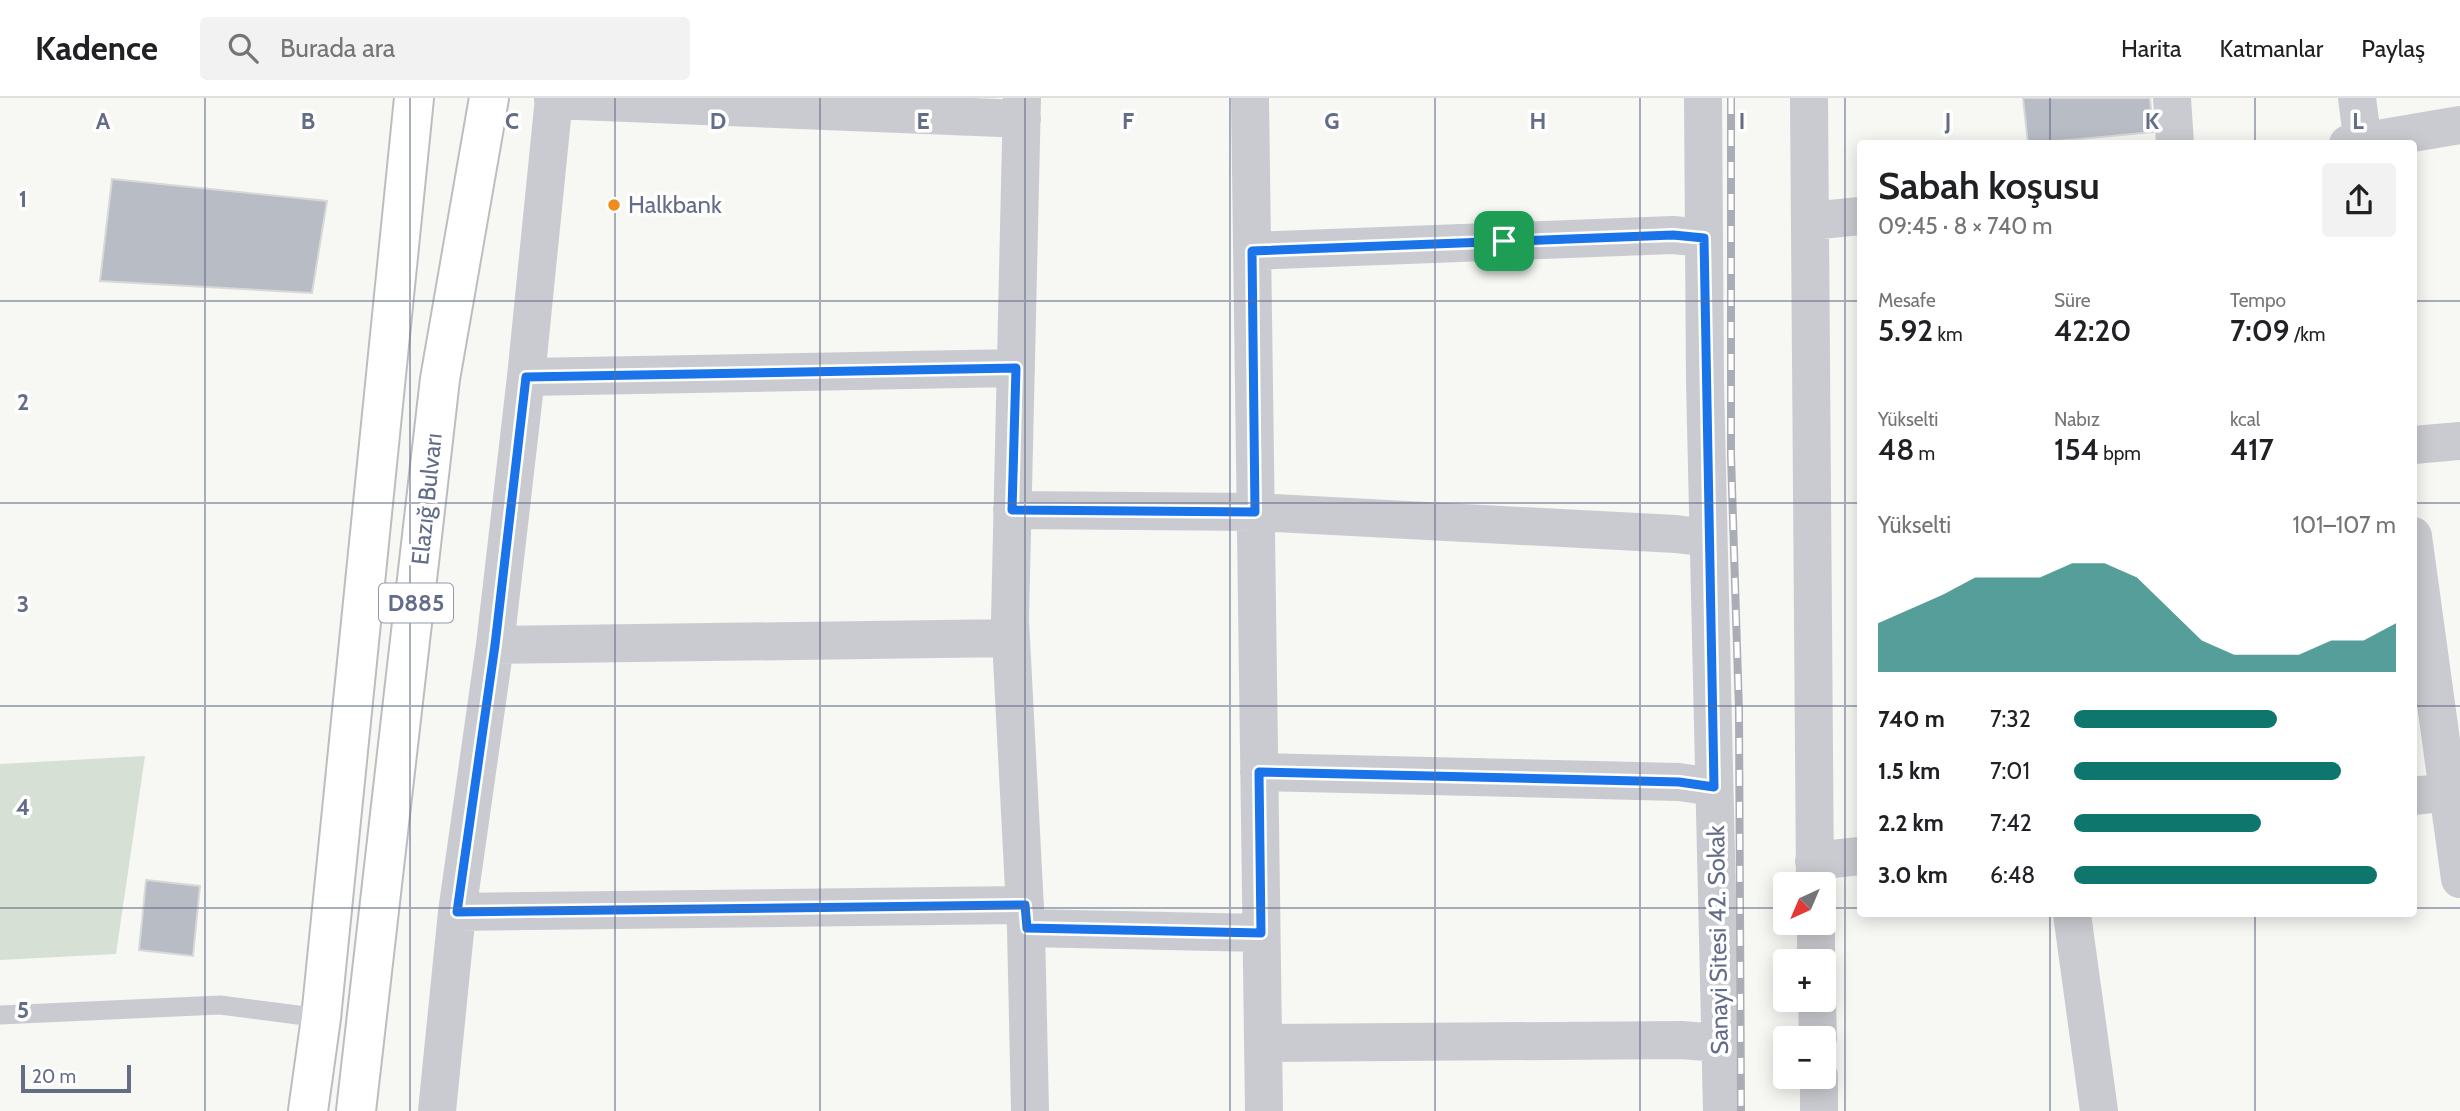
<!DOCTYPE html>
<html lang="tr">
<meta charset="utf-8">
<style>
:root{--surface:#fff;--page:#f2f2f2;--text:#202124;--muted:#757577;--line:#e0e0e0;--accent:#0f766e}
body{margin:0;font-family:Cabin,sans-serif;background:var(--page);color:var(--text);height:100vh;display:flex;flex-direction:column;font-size:26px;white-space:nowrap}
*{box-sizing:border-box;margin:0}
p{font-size:23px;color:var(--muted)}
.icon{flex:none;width:38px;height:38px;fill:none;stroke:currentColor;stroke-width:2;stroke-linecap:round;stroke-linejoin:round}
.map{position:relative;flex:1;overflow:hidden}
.details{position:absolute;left:1857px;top:42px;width:560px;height:777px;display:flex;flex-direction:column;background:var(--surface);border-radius:7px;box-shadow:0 4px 18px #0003}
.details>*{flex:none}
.needle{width:46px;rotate:224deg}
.fabs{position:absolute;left:1773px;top:774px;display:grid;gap:14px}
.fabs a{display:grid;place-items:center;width:63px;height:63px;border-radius:7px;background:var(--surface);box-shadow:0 4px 18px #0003;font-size:35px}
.scale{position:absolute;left:21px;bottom:18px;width:110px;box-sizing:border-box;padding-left:7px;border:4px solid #646d88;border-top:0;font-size:19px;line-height:24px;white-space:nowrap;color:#646d88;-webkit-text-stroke:5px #fff;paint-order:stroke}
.pin{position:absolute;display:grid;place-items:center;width:60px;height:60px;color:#fff;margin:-30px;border-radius:14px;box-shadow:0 4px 10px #0006}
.round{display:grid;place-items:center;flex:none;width:74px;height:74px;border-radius:7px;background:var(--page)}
.head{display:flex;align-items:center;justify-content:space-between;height:119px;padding:0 21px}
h1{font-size:38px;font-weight:600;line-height:52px}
.metrics{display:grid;grid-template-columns:repeat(3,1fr);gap:10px;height:119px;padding:7px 21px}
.metrics div{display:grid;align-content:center}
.metrics b{font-size:30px;font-weight:600}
.metrics small{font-size:19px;font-weight:400}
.metrics p{font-size:19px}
.chart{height:196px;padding:14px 21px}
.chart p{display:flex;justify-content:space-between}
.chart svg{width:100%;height:126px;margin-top:7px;fill:var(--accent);opacity:.7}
ul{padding:0 21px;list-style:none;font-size:23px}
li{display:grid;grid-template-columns:112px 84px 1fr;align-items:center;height:52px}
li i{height:18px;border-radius:9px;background:var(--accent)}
header{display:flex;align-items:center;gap:42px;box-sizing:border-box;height:98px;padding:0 35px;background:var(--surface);border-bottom:2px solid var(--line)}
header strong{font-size:33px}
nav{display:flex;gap:38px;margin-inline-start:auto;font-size:24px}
.search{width:490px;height:63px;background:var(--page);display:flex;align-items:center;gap:18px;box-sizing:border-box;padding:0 24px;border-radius:7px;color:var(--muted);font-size:26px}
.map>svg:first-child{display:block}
</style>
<header>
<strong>Kadence</strong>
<div class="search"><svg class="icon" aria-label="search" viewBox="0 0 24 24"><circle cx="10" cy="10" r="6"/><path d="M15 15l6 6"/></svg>Burada ara</div>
<nav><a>Harita</a><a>Katmanlar</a><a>Paylaş</a></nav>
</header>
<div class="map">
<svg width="2460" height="1013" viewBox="0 0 2460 1013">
<rect width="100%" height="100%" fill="#f7f8f4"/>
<path fill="#d6e0d5" d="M145,658L116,856L0,862V666Z"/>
<path fill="#b8bcc4" stroke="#d8d9d7" stroke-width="2" d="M2023,0H2150L2153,34L2028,46Z
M112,81L327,103L312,195L100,183Z
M146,782L200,788L193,858L139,852Z"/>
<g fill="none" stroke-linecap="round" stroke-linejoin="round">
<defs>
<path id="trunk" d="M308,1013L321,920L414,0
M356,1013L440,281L489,0"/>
</defs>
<use href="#trunk" stroke="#bbbdc1" stroke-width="42"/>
<path stroke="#cacbd0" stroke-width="19" d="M0,917L220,907L321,920"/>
<path stroke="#cacbd0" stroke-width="38" d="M1022,0L1010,522L1026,830L1030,1013
M1250,0L1264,1013
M1703,0L1705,284L1722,1013
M1809,0L1815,786
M2172,0L2175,46
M2357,0L2363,46
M553,2L1022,21
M2348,46L2460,27
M1811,123L1860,118
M1252,153L1673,137L1704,140
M526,279L1016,270
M2413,347L2460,343
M1012,412L1255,414L1676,436L1708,440
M2413,438L2460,781
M495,547L1011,540
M1259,674L1679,684L1714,689
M2413,698L2449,694
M1814,763L1860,758
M457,814L1025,807
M2072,816L2099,1013
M1816,824V863
M1026,830L1261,835
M1817,901L1818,940
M1263,945L1681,942L1720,945
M1819,978V1013
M437,1013L457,814L495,547L526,279L554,0"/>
<use href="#trunk" stroke="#fff" stroke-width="38"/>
<defs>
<path id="rail" d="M1731,0V357L1739,613L1741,1013"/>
</defs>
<use href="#rail" stroke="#abadb6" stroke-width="8"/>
<use href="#rail" stroke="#fff" stroke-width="5" stroke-dasharray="16" stroke-linecap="butt"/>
</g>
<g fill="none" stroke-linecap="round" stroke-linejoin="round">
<defs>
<path id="route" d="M1673,137L1704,140L1714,689L1679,684L1259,674L1261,835L1027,830L1025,807L457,814L495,547L526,279L1016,270L1012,412L1255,414L1252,153Z"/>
</defs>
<use href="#route" stroke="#fff" stroke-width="14"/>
<use href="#route" stroke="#1a73e8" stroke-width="9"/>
</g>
<path fill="none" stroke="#646d88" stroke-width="2" stroke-opacity="0.55" d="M205,0V1013M410,0V1013M615,0V1013M820,0V1013M1025,0V1013M1230,0V1013M1435,0V1013M1640,0V1013M1845,0V1013M2050,0V46M2255,0V46M0,203H1860M2413,203H2460M0,405H1860M2413,405H2460M0,608H1860M2413,608H2460M0,810H1785M1824,810H1860M2413,810H2460M2050,816V1013M2255,816V1013"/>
<circle fill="#f08c1c" stroke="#fff" stroke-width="2.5" cx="614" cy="107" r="7"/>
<g text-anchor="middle" stroke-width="7" stroke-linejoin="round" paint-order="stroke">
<rect fill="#fff" stroke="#9299ac" stroke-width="2" x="379" y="485.5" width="74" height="39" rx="5"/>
<g font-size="23" font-weight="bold" fill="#646d88">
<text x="416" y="513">D885</text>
</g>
<g font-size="24" fill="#646d88" stroke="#fff" text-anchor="start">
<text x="628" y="115">Halkbank</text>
</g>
<g font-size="24" fill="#646d88" stroke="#fff">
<text transform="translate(427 401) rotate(-84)" y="8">Elazığ Bulvarı</text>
<text transform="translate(1718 842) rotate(-91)" y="8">Sanayi Sitesi 42. Sokak</text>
</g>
</g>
<g font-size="23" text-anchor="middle" font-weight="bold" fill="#646d88" stroke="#fff" stroke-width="7" stroke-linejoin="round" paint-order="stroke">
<text x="103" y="31">A</text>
<text x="308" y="31">B</text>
<text x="512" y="31">C</text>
<text x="718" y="31">D</text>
<text x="923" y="31">E</text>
<text x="1128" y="31">F</text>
<text x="1332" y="31">G</text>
<text x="1538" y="31">H</text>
<text x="1742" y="31">I</text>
<text x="1948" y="31">J</text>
<text x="2152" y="31">K</text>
<text x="2358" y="31">L</text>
<text x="23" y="109">1</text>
<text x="23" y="312">2</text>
<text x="23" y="514">3</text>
<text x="23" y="717">4</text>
<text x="23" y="920">5</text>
</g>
</svg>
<div class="fabs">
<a><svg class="needle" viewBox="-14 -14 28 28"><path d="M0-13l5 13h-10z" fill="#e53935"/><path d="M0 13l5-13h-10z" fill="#757577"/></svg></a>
<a>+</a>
<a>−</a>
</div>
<div class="scale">20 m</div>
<div class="pin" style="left:1504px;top:143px;background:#1e9e55"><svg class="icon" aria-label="arrive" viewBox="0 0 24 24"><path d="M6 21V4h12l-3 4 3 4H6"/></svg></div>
<section class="details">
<div class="head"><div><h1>Sabah koşusu</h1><p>09:45 · 8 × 740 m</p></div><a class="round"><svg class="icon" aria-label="share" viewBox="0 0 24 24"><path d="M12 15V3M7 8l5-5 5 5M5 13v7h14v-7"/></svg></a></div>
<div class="metrics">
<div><p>Mesafe</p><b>5.92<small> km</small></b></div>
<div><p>Süre</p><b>42:20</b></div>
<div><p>Tempo</p><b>7:09<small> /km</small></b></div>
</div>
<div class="metrics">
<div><p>Yükselti</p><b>48<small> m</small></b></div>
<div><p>Nabız</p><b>154<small> bpm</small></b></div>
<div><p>kcal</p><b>417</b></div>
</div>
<div class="chart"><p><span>Yükselti</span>101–107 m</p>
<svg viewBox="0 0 160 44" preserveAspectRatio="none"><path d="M0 44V27L10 22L20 17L30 11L40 11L50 11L60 6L70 6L80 11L90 22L100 33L110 38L120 38L130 38L140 33L150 33L160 27V44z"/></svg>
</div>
<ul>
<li><b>740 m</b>7:32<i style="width:63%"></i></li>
<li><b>1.5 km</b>7:01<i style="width:83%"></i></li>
<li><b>2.2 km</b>7:42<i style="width:58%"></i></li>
<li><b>3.0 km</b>6:48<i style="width:94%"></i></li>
</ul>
</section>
</div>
